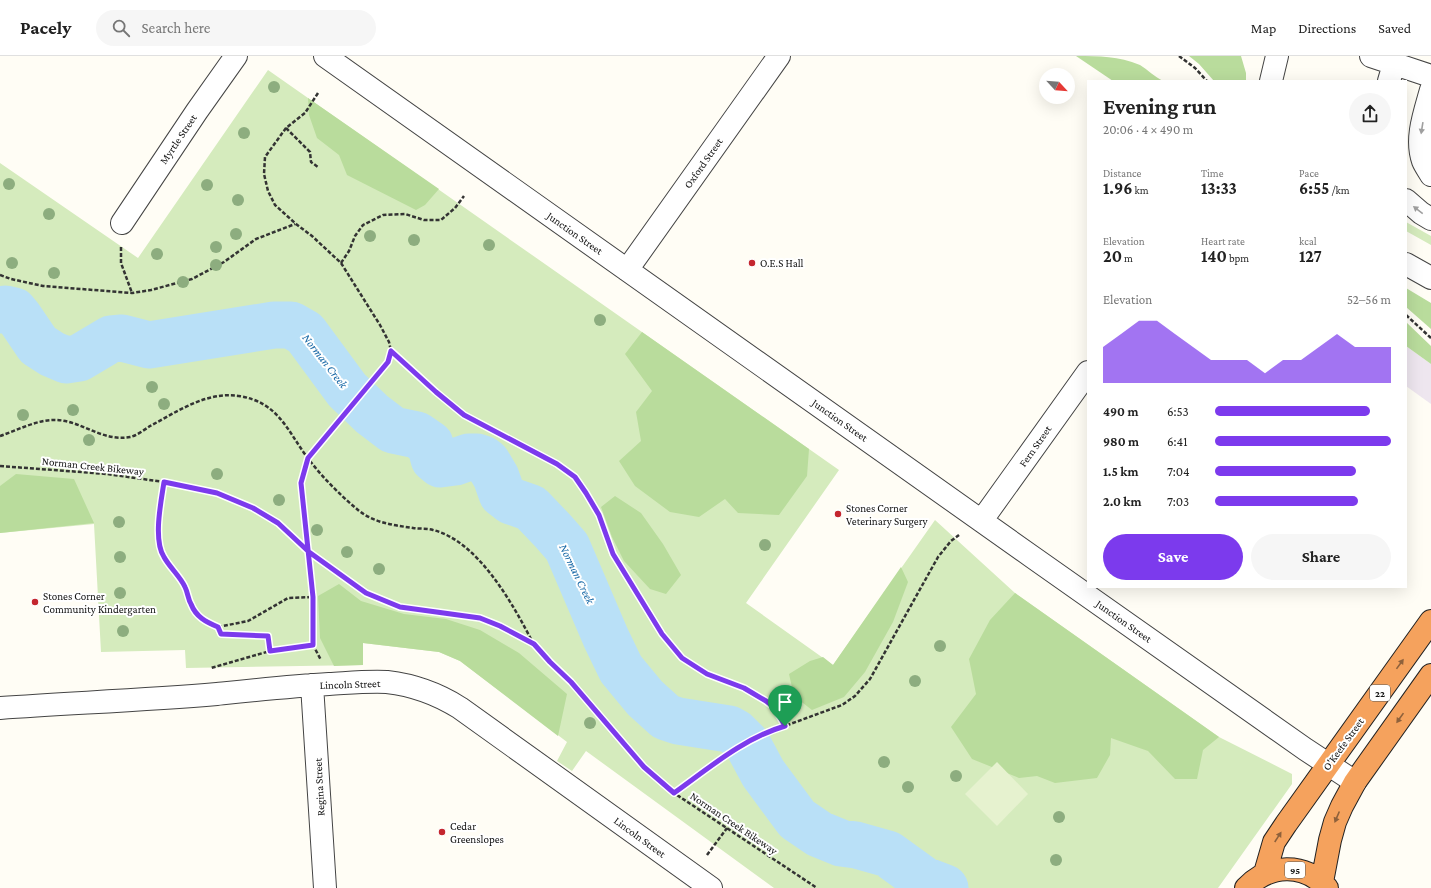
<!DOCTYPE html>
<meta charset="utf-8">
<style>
:root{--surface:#fff;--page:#f6f6f6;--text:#222;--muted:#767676;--line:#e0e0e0;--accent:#7c3aed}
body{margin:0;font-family:"Crimson Pro",serif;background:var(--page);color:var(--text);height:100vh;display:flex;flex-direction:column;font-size:15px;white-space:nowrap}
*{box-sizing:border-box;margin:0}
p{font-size:13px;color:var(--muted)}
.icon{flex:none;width:22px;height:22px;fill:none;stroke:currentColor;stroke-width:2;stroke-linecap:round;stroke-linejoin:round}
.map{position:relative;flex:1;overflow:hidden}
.details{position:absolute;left:1087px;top:24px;width:320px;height:508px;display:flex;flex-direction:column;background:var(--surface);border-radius:0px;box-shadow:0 4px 16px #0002}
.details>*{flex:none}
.needle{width:26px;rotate:116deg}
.tools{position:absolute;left:1039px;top:12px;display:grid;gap:8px}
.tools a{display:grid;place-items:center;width:36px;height:36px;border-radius:50%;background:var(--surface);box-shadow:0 4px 16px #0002;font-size:20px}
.pin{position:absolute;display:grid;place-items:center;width:34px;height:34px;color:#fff;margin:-41px -17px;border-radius:50% 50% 50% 0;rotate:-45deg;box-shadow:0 0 4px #0007}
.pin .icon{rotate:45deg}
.round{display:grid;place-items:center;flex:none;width:42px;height:42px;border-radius:21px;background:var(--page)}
.headline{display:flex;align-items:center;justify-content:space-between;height:68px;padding:0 16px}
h1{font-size:22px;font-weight:700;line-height:30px}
.stats{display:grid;grid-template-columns:repeat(3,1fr);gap:6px;height:68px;padding:4px 16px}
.stats div{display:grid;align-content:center}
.stats b{font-size:17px;font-weight:700}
.stats small{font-size:11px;font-weight:400}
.stats p{font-size:11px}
.chart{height:112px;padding:8px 16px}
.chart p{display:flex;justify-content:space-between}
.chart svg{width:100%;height:72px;margin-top:4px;fill:var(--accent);opacity:.7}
.button{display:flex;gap:8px;margin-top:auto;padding:8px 16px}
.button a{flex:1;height:46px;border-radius:24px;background:var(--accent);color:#fff;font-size:16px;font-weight:700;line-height:46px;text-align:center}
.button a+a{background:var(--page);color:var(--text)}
ul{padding:0 16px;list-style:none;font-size:13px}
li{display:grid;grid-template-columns:64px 48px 1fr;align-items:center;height:30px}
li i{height:10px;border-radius:5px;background:var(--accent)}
header{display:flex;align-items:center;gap:24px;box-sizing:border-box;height:56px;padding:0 20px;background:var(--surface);border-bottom:1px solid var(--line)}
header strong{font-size:19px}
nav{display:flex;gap:22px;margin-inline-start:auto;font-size:14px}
.search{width:280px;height:36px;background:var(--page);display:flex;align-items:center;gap:10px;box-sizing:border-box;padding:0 14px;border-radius:22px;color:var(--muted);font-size:15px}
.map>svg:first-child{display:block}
</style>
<header>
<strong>Pacely</strong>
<div class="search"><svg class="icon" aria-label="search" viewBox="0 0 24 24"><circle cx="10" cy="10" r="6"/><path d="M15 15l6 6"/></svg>Search here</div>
<nav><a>Map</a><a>Directions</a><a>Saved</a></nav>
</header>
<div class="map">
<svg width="1431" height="832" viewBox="0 0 1431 832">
<rect width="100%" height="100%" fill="#fffdf5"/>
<path fill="#eee6ef" d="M1406,290L1431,308V348L1406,330Z"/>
<path fill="#d5ebbd" d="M268,14L839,414L746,547L833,609L935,464L1015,537L1219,681L1292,718V728L1218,832H774L586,695L572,715L557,705L567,686L460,605L439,596L363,587V609L186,612L185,594L101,596L94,468L0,477V107L138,202Z
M1406,166L1431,180V189L1406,175Z"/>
<path fill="#b9dc9c" d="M1076,0C1100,0 1118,0 1140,9C1148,14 1155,21 1163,25H1113Z
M1189,0H1241L1246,17V25H1214L1199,8Z
M308,42L439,133L425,149L416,154L347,119L339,99L317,82L309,59Z
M1406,232L1431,247V273L1406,251Z
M1406,266L1431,290V308L1406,290Z
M642,276L809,393L807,420L779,459L738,457L725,443L699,461L670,456L635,430L619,405L641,385L636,356L652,335L625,298Z
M16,418L74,423L94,467L0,477V430Z
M615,440L641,457L663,488L681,519L666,538L650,533L624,505L612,481L601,451Z
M901,511L908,526L893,566L865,616L844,641L812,654L794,640L789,618L810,605L823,601L833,609Z
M339,528L361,545L404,558L446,563L480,574L519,597L567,638L558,680L460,605L439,596L363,587V609L334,610L320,582L318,540Z
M1015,537L1219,681L1203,694L1197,723H1175L1148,695L1111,682L1110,699L1097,722L1055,727L1037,720L1019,722L972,703L951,671L976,638L969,603L990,564Z"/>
<path fill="#e6f2cf" d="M997,706L1028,738L997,770L965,738Z"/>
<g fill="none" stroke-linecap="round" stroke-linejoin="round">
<path stroke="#b9e0f7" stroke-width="47" d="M0,254L5,253L14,255L19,261L38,289L52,298L66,304L79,302L111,283L122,282L149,289L274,269H291L305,277L347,334L372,358L393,374L417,379L430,388L434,403L440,408L455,406L469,401H477L483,403L487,406L496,421L502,438L511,445L531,452L553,475L567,491L606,582L621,613L645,642L666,661L678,665L729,673L736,677L748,689L763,717L797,763L819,778L841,787L856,789L888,798L924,824L945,832"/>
<defs>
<path id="minor" d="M325,0L1031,500L1305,693L1355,726
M1371,0L1431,20
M1271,25L1277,0
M1389,25L1394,8
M1431,34C1425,56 1415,82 1423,105C1425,110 1429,115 1431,119
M1406,144L1421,157L1431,163
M122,167L197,55L236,0
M1406,208L1431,222
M627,214L779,0
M982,464L1088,316
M312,629L325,832
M0,652C72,647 145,644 217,638C255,634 292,630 329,628C348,627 367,625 387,626C413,629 438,638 460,652L711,832"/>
<path id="highway" d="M1265,817L1274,786L1286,768L1431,565
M1322,826L1330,784L1335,766L1342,750L1355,726L1431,619
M1246,832C1269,808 1304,806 1327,832"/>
</defs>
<use href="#minor" stroke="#444" stroke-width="24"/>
<use href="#highway" stroke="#222" stroke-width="24"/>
<path stroke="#333" stroke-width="2.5" stroke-dasharray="4 2" stroke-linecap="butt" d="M1179,0L1195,12L1207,25
M318,37L305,57L286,72L265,101L264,118L268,135L275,149L296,168L312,180L341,207L380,269L389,286L391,295L388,306L308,402L301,427L313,541V589L321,604
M286,72L310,96L311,106L318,111
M121,191V207L132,237
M341,207L349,195L355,180L363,169L383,159L405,158L424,164H441L455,152L464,140
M0,219L11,223L43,230L132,237L151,234L192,223L224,206L256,183L295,168
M1406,259L1431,282
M391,295L436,336L465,359L557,408L575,421L586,437L599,459L613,498L663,578L682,602L707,618L744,632L766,645L775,652L785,670
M0,380C18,374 38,363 57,364C82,365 102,386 130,381C136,380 144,374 150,370C177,356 206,335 239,340C278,346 287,374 307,401C321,420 340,439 358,454C374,467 393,469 413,472C419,473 427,472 433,474C478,485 513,548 533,587
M0,410L107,418L164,426L217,437L253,452L278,467L309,496L366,537L400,551L480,562L500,570L534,588L550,606L571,626L644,711L674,737L817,832
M164,426C161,446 153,484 164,501C170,512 180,520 185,531C188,537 188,543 191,548C196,561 206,566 218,571L221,578L268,580L270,595L211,612
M218,571L248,565L288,542L313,541
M270,595L313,589
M674,737L726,700L763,678L842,649L855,640L870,623L938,501L951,485L959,479
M707,799L727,772"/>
<use href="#minor" stroke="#fff" stroke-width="22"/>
<use href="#highway" stroke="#f5a25d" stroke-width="22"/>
</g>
<g fill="#8dad7f">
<circle cx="274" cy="31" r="6"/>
<circle cx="244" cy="77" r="6"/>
<circle cx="9" cy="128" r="6"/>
<circle cx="207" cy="129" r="6"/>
<circle cx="238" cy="144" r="6"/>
<circle cx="49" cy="158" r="6"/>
<circle cx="236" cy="178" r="6"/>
<circle cx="370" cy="180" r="6"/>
<circle cx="414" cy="184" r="6"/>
<circle cx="489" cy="189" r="6"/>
<circle cx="216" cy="191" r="6"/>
<circle cx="157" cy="198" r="6"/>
<circle cx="12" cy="207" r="6"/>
<circle cx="216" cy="209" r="6"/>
<circle cx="54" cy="217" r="6"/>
<circle cx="183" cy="226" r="6"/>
<circle cx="600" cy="264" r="6"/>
<circle cx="152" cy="331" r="6"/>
<circle cx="164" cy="348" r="6"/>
<circle cx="73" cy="354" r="6"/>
<circle cx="23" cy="359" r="6"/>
<circle cx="89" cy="384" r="6"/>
<circle cx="217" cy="418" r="6"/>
<circle cx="279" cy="444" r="6"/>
<circle cx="119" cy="466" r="6"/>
<circle cx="317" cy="474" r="6"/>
<circle cx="765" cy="489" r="6"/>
<circle cx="347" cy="496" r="6"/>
<circle cx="120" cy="501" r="6"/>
<circle cx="379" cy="513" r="6"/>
<circle cx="120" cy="537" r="6"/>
<circle cx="123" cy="575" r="6"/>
<circle cx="940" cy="590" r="6"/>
<circle cx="915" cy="625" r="6"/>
<circle cx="590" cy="667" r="6"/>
<circle cx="884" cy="706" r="6"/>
<circle cx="956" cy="720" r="6"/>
<circle cx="908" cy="731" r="6"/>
<circle cx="1059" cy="761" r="6"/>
<circle cx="1056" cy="804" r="6"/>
</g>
<defs><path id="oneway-solid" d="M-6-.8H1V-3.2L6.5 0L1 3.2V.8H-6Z"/></defs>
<g fill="#a0a0a0">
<use href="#oneway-solid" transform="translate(1422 72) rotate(99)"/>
<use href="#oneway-solid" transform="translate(1418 154) rotate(-142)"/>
</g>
<g fill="#8e613b">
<use href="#oneway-solid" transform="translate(1400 608) rotate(-54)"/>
<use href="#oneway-solid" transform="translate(1400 662) rotate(125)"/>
<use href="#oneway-solid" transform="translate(1337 761) rotate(113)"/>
<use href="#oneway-solid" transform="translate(1278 781) rotate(-57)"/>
</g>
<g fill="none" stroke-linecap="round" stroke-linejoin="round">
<defs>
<path id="route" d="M785,670L775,652L766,645L744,632L707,618L682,602L662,578L613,498L599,459L586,437L575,421L557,408L464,359L436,336L391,295L388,306L308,402L301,427L313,541V589L270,595L268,580L221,578L218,571C206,566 196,561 191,548C188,543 188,537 185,531C180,520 170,512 164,501C153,484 161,446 164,426L217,437L253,452L278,467L309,496L366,537L400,551L480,562L500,570L534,588L550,606L571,626L644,711L674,737C709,712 744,682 785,670"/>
</defs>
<use href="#route" stroke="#fff" stroke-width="8"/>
<use href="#route" stroke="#7c3aed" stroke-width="5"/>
</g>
<g fill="#c4262e" stroke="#fff" stroke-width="1.5">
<circle cx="752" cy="207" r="4"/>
<circle cx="838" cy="458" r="4"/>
<circle cx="35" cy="546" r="4"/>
<circle cx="442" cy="776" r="4"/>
</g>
<g text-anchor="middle" stroke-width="4" stroke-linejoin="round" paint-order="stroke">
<g fill="#fff" stroke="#585858" stroke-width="1">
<rect x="1370" y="629" width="20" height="16" rx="3"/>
<rect x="1285" y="806" width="20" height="16" rx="3"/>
</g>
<g font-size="10" font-weight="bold" fill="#111">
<text x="1380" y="641">22</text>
<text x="1295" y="818">95</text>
</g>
<g font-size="11" fill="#111" stroke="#fff">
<text transform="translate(178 83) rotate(-56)" y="4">Myrtle Street</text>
<text transform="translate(703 107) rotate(-55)" y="4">Oxford Street</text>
<text transform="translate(575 177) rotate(35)" y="4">Junction Street</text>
<text transform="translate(840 364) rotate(35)" y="4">Junction Street</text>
<text transform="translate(1035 390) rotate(-55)" y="4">Fern Street</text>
<text transform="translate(93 410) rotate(6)" y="4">Norman Creek Bikeway</text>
<text transform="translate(1124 565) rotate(35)" y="4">Junction Street</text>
<text transform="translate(350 628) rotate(-2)" y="4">Lincoln Street</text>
<text transform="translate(1343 688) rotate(-54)" y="4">O'Keefe Street</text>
<text transform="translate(319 731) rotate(-93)" y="4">Regina Street</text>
<text transform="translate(734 767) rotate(34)" y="4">Norman Creek Bikeway</text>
<text transform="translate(640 781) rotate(36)" y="4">Lincoln Street</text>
</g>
<g font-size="11" fill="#111" stroke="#fff" text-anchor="start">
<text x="760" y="211">O.E.S Hall</text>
<text x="846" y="456">Stones Corner<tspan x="846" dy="13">Veterinary Surgery</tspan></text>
<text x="43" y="544">Stones Corner<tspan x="43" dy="13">Community Kindergarten</tspan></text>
<text x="450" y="774">Cedar<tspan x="450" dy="13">Greenslopes</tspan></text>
</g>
<g font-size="12" font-style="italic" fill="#1768a6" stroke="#fff">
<text transform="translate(325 305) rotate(52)" y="4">Norman Creek</text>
<text transform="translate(577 518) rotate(64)" y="4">Norman Creek</text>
</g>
</g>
</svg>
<div class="tools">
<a><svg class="needle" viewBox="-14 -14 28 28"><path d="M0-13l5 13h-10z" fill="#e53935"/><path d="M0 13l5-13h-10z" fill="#767676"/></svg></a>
</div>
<div class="pin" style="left:785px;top:670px;background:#1e9e55"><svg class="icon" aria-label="arrive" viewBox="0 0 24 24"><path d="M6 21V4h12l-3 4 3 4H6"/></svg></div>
<section class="details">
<div class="headline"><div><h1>Evening run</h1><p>20:06 · 4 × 490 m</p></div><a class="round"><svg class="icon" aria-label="share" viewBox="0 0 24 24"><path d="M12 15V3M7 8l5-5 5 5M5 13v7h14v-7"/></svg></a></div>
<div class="stats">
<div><p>Distance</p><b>1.96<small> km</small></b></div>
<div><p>Time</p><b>13:33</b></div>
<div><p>Pace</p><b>6:55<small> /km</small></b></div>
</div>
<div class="stats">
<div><p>Elevation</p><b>20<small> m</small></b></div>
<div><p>Heart rate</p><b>140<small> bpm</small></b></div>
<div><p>kcal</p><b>127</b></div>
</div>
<div class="chart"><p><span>Elevation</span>52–56 m</p>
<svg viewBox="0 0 160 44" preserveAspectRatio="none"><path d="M0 44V22L10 14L20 6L30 6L40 14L50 22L60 30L70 30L80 30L90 38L100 30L110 30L120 22L130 14L140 22L150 22L160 22V44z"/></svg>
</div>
<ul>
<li><b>490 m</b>6:53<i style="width:88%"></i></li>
<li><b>980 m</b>6:41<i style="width:100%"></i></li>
<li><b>1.5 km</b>7:04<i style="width:80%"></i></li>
<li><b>2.0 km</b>7:03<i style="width:81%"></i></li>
</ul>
<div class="button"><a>Save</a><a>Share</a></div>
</section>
</div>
